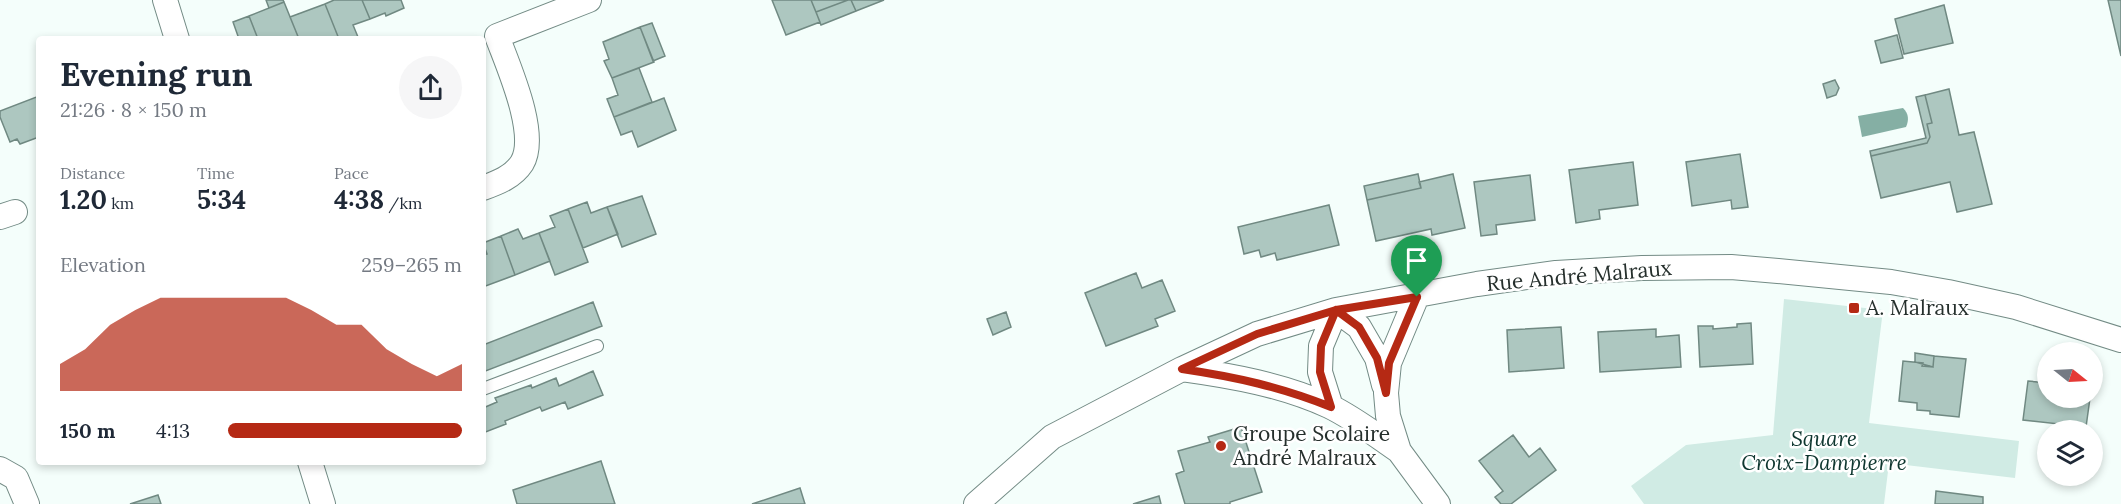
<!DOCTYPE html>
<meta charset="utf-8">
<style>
:root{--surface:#fff;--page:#f6f6f7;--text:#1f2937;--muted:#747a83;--accent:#b52914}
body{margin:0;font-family:Lora,serif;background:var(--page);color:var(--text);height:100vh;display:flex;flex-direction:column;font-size:22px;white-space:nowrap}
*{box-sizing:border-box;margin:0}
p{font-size:20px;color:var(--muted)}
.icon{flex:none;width:33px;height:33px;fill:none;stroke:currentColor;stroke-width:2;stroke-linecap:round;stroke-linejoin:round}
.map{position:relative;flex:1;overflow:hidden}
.details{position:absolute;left:36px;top:36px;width:450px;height:429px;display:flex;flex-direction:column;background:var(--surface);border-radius:6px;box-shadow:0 3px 9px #0003}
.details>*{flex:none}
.needle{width:39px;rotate:108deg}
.tools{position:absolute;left:2037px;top:342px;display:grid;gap:12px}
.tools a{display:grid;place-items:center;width:66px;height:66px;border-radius:50%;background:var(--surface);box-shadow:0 3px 9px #0003;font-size:30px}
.pin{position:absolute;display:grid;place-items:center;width:51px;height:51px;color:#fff;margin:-62px -26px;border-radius:50% 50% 50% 0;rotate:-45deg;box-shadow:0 0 6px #0007}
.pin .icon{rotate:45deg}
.round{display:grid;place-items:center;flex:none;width:63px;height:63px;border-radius:32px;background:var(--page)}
.summary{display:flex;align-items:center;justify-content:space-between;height:102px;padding:0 24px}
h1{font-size:33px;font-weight:700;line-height:45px}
.stats{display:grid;grid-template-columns:repeat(3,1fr);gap:9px;height:102px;padding:6px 24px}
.stats div{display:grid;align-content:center}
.stats b{font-size:26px;font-weight:700}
.stats small{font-size:16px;font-weight:400}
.stats p{font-size:16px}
.chart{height:168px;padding:12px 24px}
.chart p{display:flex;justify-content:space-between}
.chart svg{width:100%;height:108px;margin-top:6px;fill:var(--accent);opacity:.7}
ul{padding:0 24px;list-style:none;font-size:20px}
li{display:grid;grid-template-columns:96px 72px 1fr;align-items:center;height:45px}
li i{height:15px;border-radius:8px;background:var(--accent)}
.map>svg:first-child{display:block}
</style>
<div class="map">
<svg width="2121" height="504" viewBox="0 0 2121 504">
<rect width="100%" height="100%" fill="#f4fefb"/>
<path fill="#d0ebe4" d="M1784,299L1883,310L1869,423L2019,441L2015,478L1889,463L1884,504H1644L1631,486L1686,445L1773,435Z"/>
<path fill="#85afa4" d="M1903,108C1909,114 1909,120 1906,127L1862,137L1858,116Z"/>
<path fill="#adc7c0" stroke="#708982" stroke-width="1.5" d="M266,0H283L284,2L269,8Z
M334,0H362L370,19L353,25L358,37L352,39H339L325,4Z
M362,0H401L404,8L386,16L385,13L370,19Z
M772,0H811L820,22L786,35Z
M811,0H848L816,12Z
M848,0H851L856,11L821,25L816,12Z
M851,0H884L856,11Z
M2108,0H2121V56Z
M284,2L299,39H258L249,16Z
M325,4L339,39H299L290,17Z
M1944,5L1953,43L1904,54L1895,19Z
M249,16L258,39H239L233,22Z
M652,23L665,56L653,61L640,27Z
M640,27L654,62L612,78L604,61L609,59L603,42Z
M1897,35L1903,58L1881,63L1875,41Z
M639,68L652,102L614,117L607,99L618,95L612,78Z
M1835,80L1839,88L1836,95L1827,98L1823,84Z
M1949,89L1959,135L1974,132L1992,204L1957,212L1950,182L1881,198L1871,156L1927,143L1930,137L1927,124L1932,123L1925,95Z
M1925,95L1932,123L1927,124L1930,137L1927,143L1871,156L1870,151L1926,138L1916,97Z
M39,96V137L20,144L17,139L10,142L0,117V111Z
M664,98L676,130L638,147L632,131L621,135L614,117Z
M1740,154L1748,207L1732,209L1731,200L1692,206L1686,162Z
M1633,162L1638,205L1599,210L1600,219L1576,223L1569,170Z
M1418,174L1421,188L1367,200L1364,186Z
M1453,174L1465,228L1432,235L1431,229L1376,241L1367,200L1421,188L1419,182Z
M1530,175L1535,220L1496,225L1497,234L1481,236L1474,182Z
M642,196L656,234L622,247L607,207Z
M587,202L591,213L607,207L618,234L583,248L568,209Z
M1329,205L1339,245L1277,260L1275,253L1261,257L1259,250L1244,254L1238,227Z
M568,209L588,262L555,275L539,233L555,227L550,216Z
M518,229L523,239L539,233L550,261L515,275L501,236Z
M501,236L515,275L483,287V255L487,254L483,243Z
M1136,273L1142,288L1162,280L1175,311L1155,319L1158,326L1106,346L1085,293Z
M593,302L602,326L483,372V345Z
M1006,312L1011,327L993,335L987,319Z
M1751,323L1753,364L1700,367L1698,326H1713V329L1737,327V324Z
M1561,327L1564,368L1509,372L1507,330Z
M1656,329V337L1679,335L1681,367L1600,372L1598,332Z
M1915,353L1934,356L1933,367L1915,362Z
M1934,356L1966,359L1959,417L1930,414V411L1917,410V403L1899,401L1903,361L1923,363L1922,366L1933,367Z
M593,371L603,395L568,409L565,402L542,411L540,407L505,421L506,424L483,433V408L497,402L495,398L531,385L532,388L556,378L559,386Z
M2028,381L2048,383V398H2090L2086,427L2023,420Z
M1241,427L1262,492L1230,502V504H1185L1176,474L1184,471L1178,451L1210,442L1208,437Z
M1513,435L1529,457L1540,448L1556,470L1511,504H1501L1495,497L1503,491L1479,461Z
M601,461L615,504H517L513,490Z
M800,488L805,504H752Z
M1936,491L1983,497V504H1935Z
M158,495L161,504H130Z
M1159,496L1161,504H1133Z"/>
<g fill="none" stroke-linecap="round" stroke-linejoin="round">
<defs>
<path id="lane" d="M483,389L597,346"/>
<path id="street" d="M165,0L177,39
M483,188C497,183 513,177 522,163C539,134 508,66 497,36L589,0
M0,217L15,212
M1417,296L1389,363L1386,393L1388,416L1399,451L1438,504
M1182,369C1233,376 1283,385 1329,406C1354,418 1377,436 1399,451
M1331,407L1320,372L1321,346L1336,310L1359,327L1377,358L1384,385
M310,462L323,504
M0,469L16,478L27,504
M976,504L1052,437L1182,369L1257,334L1336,310L1477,284L1556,273L1642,268L1731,267L1778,271L1891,282L1948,292L2016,307L2121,340"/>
</defs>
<use href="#lane" stroke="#738b85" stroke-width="14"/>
<use href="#street" stroke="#738b85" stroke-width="26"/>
<use href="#lane" stroke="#fff" stroke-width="12"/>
<use href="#street" stroke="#fff" stroke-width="24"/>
</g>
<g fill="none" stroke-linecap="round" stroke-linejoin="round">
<defs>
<path id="route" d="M1417,297L1336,310L1257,334L1182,369C1236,377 1281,387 1331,407L1320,372L1321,346L1336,310L1359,327L1377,358L1386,393L1389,363L1417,297"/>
</defs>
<use href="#route" stroke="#fff" stroke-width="12"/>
<use href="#route" stroke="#b52914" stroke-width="8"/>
</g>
<g fill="#b52914" stroke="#fff" stroke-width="2">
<rect x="1848" y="302" width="12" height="12" rx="3"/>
<circle cx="1221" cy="446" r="6"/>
</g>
<g text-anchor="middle" stroke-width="5" stroke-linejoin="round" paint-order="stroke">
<g font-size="21" fill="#252f2c" stroke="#fff">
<text transform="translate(1579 276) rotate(-5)" y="7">Rue André Malraux</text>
</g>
<g font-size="21" fill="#252f2c" stroke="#fff" text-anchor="start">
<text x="1866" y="315">A. Malraux</text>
<text x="1233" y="441">Groupe Scolaire<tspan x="1233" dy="24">André Malraux</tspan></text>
</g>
<g font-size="21" font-style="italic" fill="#0e362f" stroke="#fff">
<text x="1824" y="446">Square<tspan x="1824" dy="24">Croix-Dampierre</tspan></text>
</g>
</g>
</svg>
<div class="tools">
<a><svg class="needle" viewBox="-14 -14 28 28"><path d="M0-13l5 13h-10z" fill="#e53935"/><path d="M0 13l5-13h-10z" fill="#747a83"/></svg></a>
<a><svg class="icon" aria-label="layers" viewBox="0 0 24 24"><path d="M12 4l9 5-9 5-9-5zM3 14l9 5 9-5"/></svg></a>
</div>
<div class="pin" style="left:1417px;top:297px;background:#1e9e55"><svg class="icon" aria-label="arrive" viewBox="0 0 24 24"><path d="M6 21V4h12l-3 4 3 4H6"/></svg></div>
<section class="details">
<div class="summary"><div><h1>Evening run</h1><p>21:26 · 8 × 150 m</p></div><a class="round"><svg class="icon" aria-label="share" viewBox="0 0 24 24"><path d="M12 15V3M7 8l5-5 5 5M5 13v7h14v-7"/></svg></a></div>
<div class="stats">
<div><p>Distance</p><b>1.20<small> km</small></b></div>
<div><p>Time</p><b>5:34</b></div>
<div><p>Pace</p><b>4:38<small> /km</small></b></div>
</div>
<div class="chart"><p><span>Elevation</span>259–265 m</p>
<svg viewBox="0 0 160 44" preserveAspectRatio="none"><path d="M0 44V33L10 27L20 17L30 11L40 6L50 6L60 6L70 6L80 6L90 6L100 11L110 17L120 17L130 27L140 33L150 38L160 33V44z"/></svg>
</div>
<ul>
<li><b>150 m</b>4:13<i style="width:100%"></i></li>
</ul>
</section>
</div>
